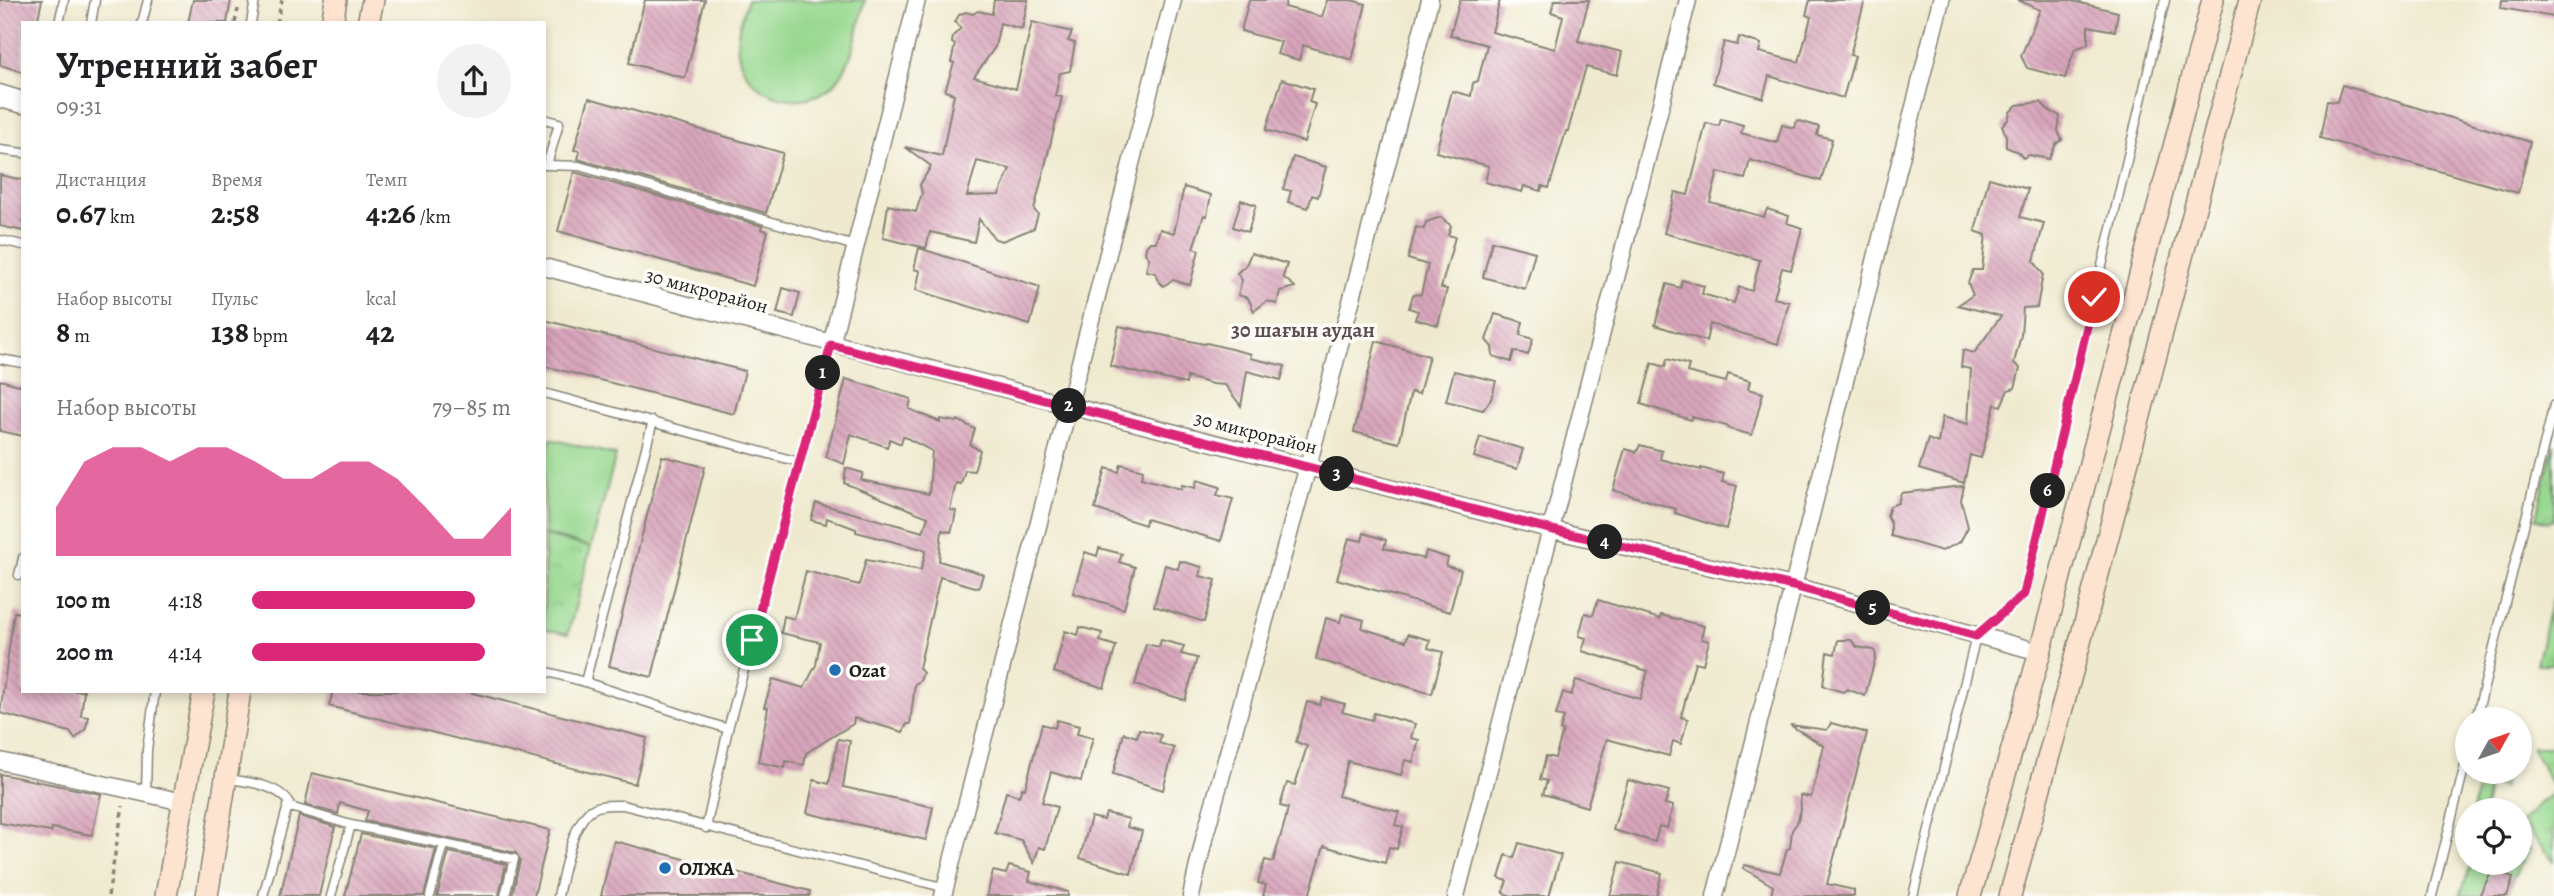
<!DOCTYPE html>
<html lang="ru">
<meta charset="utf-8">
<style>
:root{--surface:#fff;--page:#f2f2f2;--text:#202124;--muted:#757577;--accent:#db2777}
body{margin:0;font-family:Alegreya,serif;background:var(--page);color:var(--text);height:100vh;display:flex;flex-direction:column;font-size:26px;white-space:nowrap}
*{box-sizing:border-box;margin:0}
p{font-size:23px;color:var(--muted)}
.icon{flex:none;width:38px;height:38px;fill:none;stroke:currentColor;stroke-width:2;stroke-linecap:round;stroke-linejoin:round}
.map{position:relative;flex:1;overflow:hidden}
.details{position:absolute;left:21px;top:21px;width:525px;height:672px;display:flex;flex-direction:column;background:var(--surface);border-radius:0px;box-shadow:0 4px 10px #0003}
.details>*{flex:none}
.needle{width:46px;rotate:50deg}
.tools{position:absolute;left:2455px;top:707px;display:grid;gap:14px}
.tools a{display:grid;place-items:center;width:77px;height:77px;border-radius:50%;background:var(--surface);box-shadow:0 4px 10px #0003;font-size:35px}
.pin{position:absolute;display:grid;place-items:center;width:60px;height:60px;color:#fff;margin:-30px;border:4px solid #fff;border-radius:50%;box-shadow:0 2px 7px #0007}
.km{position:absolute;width:35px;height:35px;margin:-18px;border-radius:50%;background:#222;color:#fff;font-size:19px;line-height:35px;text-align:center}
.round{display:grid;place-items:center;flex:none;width:74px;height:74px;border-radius:37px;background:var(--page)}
.overview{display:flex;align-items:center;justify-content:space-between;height:119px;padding:0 35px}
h1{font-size:38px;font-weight:700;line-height:52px}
.stats{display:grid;grid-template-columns:repeat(3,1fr);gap:10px;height:119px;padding:7px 35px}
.stats div{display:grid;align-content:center}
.stats b{font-size:30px;font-weight:700}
.stats small{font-size:19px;font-weight:400}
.stats p{font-size:19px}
.chart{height:196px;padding:14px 35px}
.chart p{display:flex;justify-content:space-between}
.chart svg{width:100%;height:126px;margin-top:7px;fill:var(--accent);opacity:.7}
ul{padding:0 35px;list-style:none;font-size:23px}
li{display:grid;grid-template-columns:112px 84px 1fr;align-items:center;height:52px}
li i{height:18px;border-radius:9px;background:var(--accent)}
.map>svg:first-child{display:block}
</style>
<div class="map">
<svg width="2554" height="896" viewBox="0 0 2554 896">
<defs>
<pattern id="grass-tufts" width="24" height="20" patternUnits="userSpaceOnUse" patternTransform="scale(1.75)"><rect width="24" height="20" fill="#97d88f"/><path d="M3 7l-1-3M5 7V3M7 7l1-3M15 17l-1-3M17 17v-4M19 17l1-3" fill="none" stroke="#82b97b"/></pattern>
<pattern id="building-back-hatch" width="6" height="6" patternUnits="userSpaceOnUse" patternTransform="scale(1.75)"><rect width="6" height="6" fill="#d8a5bb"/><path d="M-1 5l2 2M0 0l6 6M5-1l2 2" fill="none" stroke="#b98da0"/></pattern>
</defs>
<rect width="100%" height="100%" fill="#fdfcf7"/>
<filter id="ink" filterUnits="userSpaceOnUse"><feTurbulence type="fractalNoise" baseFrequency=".0143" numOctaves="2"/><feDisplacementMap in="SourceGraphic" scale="14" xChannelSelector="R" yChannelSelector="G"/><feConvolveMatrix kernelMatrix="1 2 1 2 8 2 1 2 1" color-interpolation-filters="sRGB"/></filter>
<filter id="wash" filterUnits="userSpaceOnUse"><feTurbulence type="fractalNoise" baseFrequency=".00686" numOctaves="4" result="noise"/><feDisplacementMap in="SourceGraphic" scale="28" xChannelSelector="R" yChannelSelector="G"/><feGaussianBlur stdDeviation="1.57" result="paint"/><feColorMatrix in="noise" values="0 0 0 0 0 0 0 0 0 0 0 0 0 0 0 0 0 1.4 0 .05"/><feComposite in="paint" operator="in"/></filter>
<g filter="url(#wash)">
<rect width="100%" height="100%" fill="#efeacf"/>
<path fill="url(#grass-tufts)" stroke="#5a7a56" stroke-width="2" d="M2554,444V519L2547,522L2536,518Z
M544,536L591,547L568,634L544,629Z
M2554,591V664H2536Z
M2532,747H2554V789Z
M2483,772H2507L2502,788L2489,781L2484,810H2472Z
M2554,791V862L2521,821Z
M2520,842L2530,850L2513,878L2507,896H2460L2471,863H2520Z"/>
<path fill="#97d88f" stroke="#5a7a56" stroke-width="2" d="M747,0H865C858,25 854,61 837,81C806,116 745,98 738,52C735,35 742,17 747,0Z
M551,439L616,455L591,547L544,534V464Z"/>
<g id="blocks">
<path fill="url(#building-back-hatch)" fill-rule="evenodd" d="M0,0H42L37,23H23V72L0,65Z
M193,0H231L227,23H188Z
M645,0H705L685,78L629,63Z
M994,0H1028L1022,29L1000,23L995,47L974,77L1016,89L1032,22L1072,32L1068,41L1075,43L1070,71L1060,73L1055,96L1062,97L1034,210L1038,214L1034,228L1002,241L995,239L979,219L974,242L930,232L926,248L883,238L888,205L916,212L922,193L920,185L931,166L905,147L942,156L954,94L945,91L954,63L951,62L955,45L952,43L953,36L961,28L955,22L959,15L965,12L973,14L978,11L992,14ZM977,161L1010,169L999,195L967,196Z
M1249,0H1286L1285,7L1322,17L1327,0H1351L1366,4L1352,60L1303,45L1299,60L1277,54L1281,42L1241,31Z
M1460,0H1500L1492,32L1555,49L1563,16L1551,12L1555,0H1589L1578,41L1622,52L1617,75L1586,67L1568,131H1566L1549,188L1542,186L1541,191L1524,186L1522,192L1485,182L1489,166L1436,152L1452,91L1471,96L1473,83L1478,81L1487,45L1450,35Z
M1810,0H1865L1850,55L1855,56L1843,98L1769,76L1763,98L1713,83L1724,42L1737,45L1739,37L1761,44L1759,52L1799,62L1811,17L1806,15Z
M2018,0H2068L2118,12L2115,31L2088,26V44L2075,49L2065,78L2027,68L2021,56L2040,10Z
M2502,0H2554V17L2501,8Z
M1282,79L1313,89L1309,102L1315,104L1304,142L1266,130Z
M2342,85L2530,142L2518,193L2320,138L2327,101L2337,102Z
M589,98L783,153L766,213L578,159L580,151L574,150Z
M2041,102L2047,109L2060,116L2058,131L2062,140L2056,144L2049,159L2029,155L2023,158L2018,152L2006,147V136L2002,125L2008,120L2010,112L2017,105Z
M1721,119L1743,125L1741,133L1777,143L1782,125L1795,128L1797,120L1819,127L1817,135L1832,139L1821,181L1750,160L1745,179L1718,172L1710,202L1764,217L1767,209L1789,216L1787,223L1802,228L1791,270L1782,268L1774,298L1789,302L1778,344L1710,324L1706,341L1655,325L1667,284L1680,288L1682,280L1704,286L1702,294L1734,303L1739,287L1752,291L1760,260L1664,233L1675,192L1688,195L1706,123L1719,126Z
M1293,157L1326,167L1318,197L1312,195L1308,208L1288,202L1291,191L1283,189Z
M574,172L762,226L761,229L768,231L753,286L558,231Z
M0,175L23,180V231L0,226Z
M1989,178L2028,189L2020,217L2044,223L2034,261L2043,274L2037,307L2023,308L2021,335L2014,363L2020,368L2015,388L2008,390L2001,406L1995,404L1981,458L1970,455L1964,483L1919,469L1928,439L1938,443L1942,417L1968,424L1971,369L1961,367L1963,350L1974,353L2001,316L1958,305L1973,295L1968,283L1973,270H1982L1986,235L1975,231Z
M1184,187L1211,195L1207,216L1204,215L1193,248L1199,250L1190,285L1173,280L1163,286L1157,279L1156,273L1146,271L1149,258L1145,253L1146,247L1150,242H1156L1160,229L1174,233Z
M1241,200L1256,205L1248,232L1233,227Z
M1441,217L1451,226L1448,235L1455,237L1441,288L1447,289L1438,325L1415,319L1418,311L1409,308L1413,295L1421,294L1428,265L1408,259L1416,227L1424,229L1426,222Z
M1492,241L1535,252L1525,289L1483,277Z
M919,248L1040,287L1030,325L916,290L920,271L914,269Z
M1251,253L1287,264L1283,277L1295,287L1280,291L1277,304L1267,301L1254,311L1248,298L1238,295L1242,280L1237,273L1246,265Z
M783,288L800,293L794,317L777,313Z
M1495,314L1523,322L1520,335L1533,339L1528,355L1514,351L1511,362L1493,356L1492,347L1486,340Z
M544,320L745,371L734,414L544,366Z
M1119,326L1204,344L1207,343L1251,354L1250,358L1285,366L1281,380L1247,371L1241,406L1225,385L1212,384L1187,377L1186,384L1110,366Z
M1376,341L1429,356L1419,394L1411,392L1399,443L1354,432Z
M1667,359L1689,365L1687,372L1726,382L1728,374L1750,381L1748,389L1763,393L1752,435L1729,429L1727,426L1692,417L1691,420L1641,404L1652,363L1665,367Z
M1454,371L1496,381L1491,399L1483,410L1446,401Z
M846,379L911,399L909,409L940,422V419L957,422L958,420L975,429L970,445L980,450L974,471L965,470L961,484L956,483L950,510L956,511L954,522L951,532L942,530L939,561L983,574L979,588L940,577L919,668L923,673L920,681L915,684L910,724H907L903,732L854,718L853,724L806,753L804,765L786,761L785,768L758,762L768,708L764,707L773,679L804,688L816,665L820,642L781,633L784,616L794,619L806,571L859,585L866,560L921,570L926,550L856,532V529L827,518L826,524L811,520L816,503L923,532L928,517L844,483L846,468L863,473L861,480L929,494L932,451L903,436L901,444L890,439L887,447L851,434L844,464L826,457Z
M0,380L23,386V436L0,431Z
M1480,437L1523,449L1517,469L1474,457Z
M1640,445L1662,451L1660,459L1701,470V468L1724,474L1722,482L1737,486L1726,529L1675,513L1676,509L1613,490L1625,449L1637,452Z
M662,456L705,467L652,677L609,666Z
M1121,464L1143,470L1141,478L1181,489L1182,485L1195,488L1197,480L1220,487L1217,495L1233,499L1221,541L1146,519L1145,525L1095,509L1106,468L1119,472Z
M1964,486L1961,500L1968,527L1960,542L1942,551L1891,536V524L1887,516L1890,506L1898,503L1901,493Z
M1364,533L1386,540L1384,548L1424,559L1426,551L1448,558L1446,566L1461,570L1450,612L1337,579L1349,538L1362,541Z
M1099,548L1122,554L1119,562L1135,567L1124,609L1073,593L1085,552L1097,556Z
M1180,561L1202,567L1200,576L1216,580L1204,622L1154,606L1165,565L1178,569Z
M1598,600L1660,619L1661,615L1704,626L1701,639L1709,641L1703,664L1695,662L1681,717L1688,719L1681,744L1673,741L1669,756L1607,739L1587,807L1543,794L1547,781L1540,779L1546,756L1555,758L1563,731L1560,730L1564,717L1556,715L1563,692L1571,695L1576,680L1640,699L1648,671L1582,651L1586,638L1579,636L1585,613L1593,615Z
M14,612L23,613V691H84L81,716L89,717L85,730L75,739L70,732L0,713Z
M1342,614L1364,620L1362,628L1377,633L1406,641L1408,634L1430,640L1428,648L1443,652L1432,694L1316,659L1326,618L1340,622Z
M1080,627L1102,633L1100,641L1116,646L1104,688L1054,672L1065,631L1078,635Z
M1161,640L1184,646L1181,654L1197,658L1185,700L1135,685L1146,644L1159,647Z
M1838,640H1851L1857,647L1874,650L1876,656L1865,696L1847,689L1843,692L1823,686L1827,652L1835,654Z
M333,691H465L647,738L635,784L329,706Z
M1322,698L1345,704L1342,712L1372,720L1374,713L1415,724L1411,738L1419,740L1413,762L1405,760L1401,775L1348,761L1338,796L1399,812L1395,825L1403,827L1397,849L1389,847L1385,863L1324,846L1309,896H1263L1266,885L1258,883L1265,860L1273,862L1285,821L1288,808L1280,806L1287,783L1295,785L1307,746L1296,742L1307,702L1320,705Z
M1057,720L1079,726L1077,734L1093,738L1081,781L1051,772L1042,802L1057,807L1045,849L1039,847L1034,863L1021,840L995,833L1006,792L1019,796L1022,788L1025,789L1042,724L1055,728Z
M1831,723L1867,733L1827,884L1854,890V896H1771L1773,886L1743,868L1744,865L1780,873L1787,849L1790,848L1792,830L1797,823L1801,809L1800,795L1811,797L1824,746L1790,725L1827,730Z
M1139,729L1161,735L1159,743L1174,748L1163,790L1113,774L1124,733L1137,737Z
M838,739L850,741L843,787L933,807L926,840L807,813L814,780L829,784Z
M312,773L550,830L534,896H512L520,860L516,853L365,821L368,811L340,803L338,814L305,805Z
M0,774L101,794L92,835L52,828L51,832L0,823Z
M1628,780L1669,791L1665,804L1673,806L1667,828L1659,826L1655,842L1613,830Z
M1106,813L1129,819L1127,827L1142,831L1131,874L1080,858L1091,817L1104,820Z
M299,816L335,827L319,896H280Z
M361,834L436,849L424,896H345Z
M614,841L810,891L809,896H601Z
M1519,843L1561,855L1549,896H1512L1503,893L1507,881L1499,878L1506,855L1514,858Z
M449,852L506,864L499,896H437Z
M1620,862L1662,873L1656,896H1610Z
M1009,866L1031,872L1029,881L1068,892V896H987L993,871L1006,874Z
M2494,867L2513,878L2507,896H2479Z"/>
</g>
</g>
<g filter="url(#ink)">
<use href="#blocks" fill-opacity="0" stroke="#868376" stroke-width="2"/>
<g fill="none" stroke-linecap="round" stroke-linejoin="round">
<defs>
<path id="service" d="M59,23L64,0
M91,23L95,0
M142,23L148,0
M251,23L255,0
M0,89L23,96
M544,119L559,123L547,165H544
M0,150L23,153
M547,165L579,166L855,246
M0,240L23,245
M0,359L23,363
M544,393L799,462
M19,575L23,558
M544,671L585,682L728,729
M585,682L653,421
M2476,719L2554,405
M229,779C249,782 277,785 289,802L263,896
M146,794L147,750L155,691
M287,806L351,825
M706,828L728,729L831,345
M444,844L514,859L505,896
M331,896L351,825L444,844L430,896
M558,896C563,874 572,824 591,810C600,804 612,805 623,805L946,888
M1913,896L1976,636L2024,594L2165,0
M2432,896L2468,753"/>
<path id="minor" d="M0,99L23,105
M544,267L1070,406L1553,530L1793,586L2040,652
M831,345L917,0
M0,761L183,802
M943,896L1173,0
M1191,896L1205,835L1308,466L1430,0
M1456,896L1688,0
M1715,896L1941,0"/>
<path id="secondary" d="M332,23L336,0
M368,23L373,0
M166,896L204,691
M207,896L240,691
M1970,896L2040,652L2213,0
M2010,896L2075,661L2250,0"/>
</defs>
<use href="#service" stroke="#868376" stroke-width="11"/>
<use href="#minor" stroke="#868376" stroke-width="19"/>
<use href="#secondary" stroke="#868376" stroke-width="24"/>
<path stroke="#868376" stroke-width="3.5" stroke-dasharray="5 5" stroke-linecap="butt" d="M235,23L238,9
M277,23L282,0
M108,896L123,806"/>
<use href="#service" stroke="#fff" stroke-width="8"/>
<use href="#minor" stroke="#fff" stroke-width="16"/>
<use href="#secondary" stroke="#fde4d0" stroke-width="21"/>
</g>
</g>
<g fill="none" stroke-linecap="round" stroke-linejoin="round" filter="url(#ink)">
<defs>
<path id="route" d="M752,640L831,345L1553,530L1793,586L1976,636L2024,594L2094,297"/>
</defs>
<use href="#route" stroke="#fff" stroke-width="14"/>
<use href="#route" stroke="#db2777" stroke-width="9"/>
</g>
<g fill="#1f6fb2" stroke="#fdfcf7" stroke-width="2.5">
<circle cx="835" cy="670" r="7"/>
<circle cx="665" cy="868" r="7"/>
</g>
<g text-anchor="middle" stroke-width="7" stroke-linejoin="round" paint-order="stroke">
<g font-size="19" fill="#1c1c1c" stroke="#fdfcf7">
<text transform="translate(707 290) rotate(15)" y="7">30 микрорайон</text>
<text transform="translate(1256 432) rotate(14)" y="7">30 микрорайон</text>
</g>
<g font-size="19" font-weight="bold" fill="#1c1c1c" stroke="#fdfcf7" text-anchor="start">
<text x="849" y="677">Ozat</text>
<text x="679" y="875">ОЛЖА</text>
</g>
<g font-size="21" font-weight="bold" fill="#5e4c54" stroke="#fdfcf7">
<text x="1303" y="337">30 шағын аудан</text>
</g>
</g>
</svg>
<div class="tools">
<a><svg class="needle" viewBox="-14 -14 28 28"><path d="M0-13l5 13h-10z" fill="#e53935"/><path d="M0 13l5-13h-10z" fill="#757577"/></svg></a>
<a><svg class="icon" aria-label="locate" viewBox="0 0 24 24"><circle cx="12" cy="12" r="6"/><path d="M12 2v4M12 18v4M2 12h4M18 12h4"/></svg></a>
</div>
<div class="pin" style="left:752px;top:640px;background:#1e9e55"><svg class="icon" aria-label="arrive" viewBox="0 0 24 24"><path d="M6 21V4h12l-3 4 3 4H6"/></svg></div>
<div class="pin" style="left:2094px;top:297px;background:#d93025"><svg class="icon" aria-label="check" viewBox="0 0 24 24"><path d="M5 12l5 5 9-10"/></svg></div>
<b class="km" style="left:823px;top:373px">1</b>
<b class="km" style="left:1069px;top:406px">2</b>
<b class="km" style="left:1337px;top:474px">3</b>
<b class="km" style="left:1605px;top:542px">4</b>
<b class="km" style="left:1873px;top:608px">5</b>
<b class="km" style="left:2048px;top:491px">6</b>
<section class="details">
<div class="overview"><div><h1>Утренний забег</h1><p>09:31</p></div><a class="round"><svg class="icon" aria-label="share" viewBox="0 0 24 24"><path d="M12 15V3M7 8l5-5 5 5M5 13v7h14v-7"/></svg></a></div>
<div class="stats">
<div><p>Дистанция</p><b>0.67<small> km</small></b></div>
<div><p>Время</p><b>2:58</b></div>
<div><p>Темп</p><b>4:26<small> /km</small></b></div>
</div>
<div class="stats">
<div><p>Набор высоты</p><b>8<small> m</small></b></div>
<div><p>Пульс</p><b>138<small> bpm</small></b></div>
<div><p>kcal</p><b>42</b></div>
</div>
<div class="chart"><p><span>Набор высоты</span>79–85 m</p>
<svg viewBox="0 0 160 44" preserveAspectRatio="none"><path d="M0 44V27L10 11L20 6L30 6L40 11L50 6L60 6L70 11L80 17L90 17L100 11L110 11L120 17L130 27L140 38L150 38L160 27V44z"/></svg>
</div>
<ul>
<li><b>100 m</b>4:18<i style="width:86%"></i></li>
<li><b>200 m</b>4:14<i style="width:90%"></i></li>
</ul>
</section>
</div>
